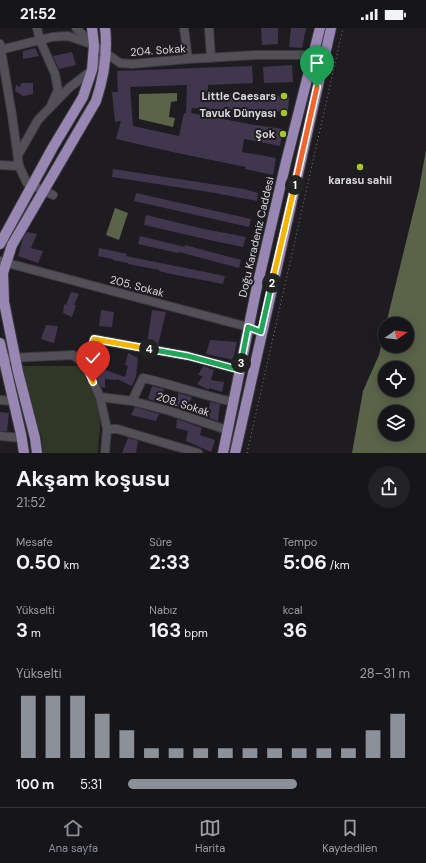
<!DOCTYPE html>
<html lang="tr">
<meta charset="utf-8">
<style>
:root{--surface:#161519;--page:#232226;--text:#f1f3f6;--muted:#9e9fa2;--line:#353438;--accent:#8c9099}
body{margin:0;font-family:"DM Sans",sans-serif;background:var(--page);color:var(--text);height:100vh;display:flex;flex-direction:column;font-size:15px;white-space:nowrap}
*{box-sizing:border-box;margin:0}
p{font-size:13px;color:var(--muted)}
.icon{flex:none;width:22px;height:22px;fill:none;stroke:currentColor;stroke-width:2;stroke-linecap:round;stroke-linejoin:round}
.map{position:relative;height:425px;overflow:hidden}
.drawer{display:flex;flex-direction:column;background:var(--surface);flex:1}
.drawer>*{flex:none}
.needle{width:26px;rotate:76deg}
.buttons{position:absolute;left:378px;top:289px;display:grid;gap:8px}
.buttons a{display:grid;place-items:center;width:36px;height:36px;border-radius:50%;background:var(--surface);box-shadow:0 2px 10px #0003,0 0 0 1px var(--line);font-size:20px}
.pin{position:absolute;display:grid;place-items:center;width:34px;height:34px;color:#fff;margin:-41px -17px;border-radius:50% 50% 50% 0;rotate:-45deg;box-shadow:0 0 4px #0007}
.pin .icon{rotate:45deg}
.km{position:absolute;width:20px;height:20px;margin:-10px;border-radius:50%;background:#222;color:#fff;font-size:11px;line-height:20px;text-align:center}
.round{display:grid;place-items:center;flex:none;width:42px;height:42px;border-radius:21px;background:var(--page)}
.head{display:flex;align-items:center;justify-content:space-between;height:68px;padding:0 16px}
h1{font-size:22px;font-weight:700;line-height:30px}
.metrics{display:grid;grid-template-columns:repeat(3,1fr);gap:6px;height:68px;padding:4px 16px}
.metrics div{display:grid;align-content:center}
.metrics b{font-size:20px;font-weight:700}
.metrics small{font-size:11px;font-weight:400}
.metrics p{font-size:11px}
.chart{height:112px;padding:8px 16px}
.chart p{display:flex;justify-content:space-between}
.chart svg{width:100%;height:72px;margin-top:4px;stroke:var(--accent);stroke-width:6}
ul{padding:0 16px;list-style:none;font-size:13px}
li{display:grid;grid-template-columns:64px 48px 1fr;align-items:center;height:30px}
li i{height:10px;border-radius:5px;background:var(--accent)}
.status{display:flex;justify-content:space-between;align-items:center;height:28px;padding:0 20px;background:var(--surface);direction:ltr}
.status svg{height:11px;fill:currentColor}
.menu{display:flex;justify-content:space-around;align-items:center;height:56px;border-top:1px solid var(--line);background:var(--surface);font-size:11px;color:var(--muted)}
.menu a{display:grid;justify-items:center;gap:2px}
.menu .current{color:var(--accent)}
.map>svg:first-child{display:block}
</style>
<div class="status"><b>21:52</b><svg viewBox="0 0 49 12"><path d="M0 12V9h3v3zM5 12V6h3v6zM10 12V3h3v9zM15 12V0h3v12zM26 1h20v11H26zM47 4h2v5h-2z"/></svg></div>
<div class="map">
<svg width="426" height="425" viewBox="0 0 426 425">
<rect width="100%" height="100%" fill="#1e1c21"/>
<path fill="#313726" d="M21,338H78C90,350 100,379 100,396C100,406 98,416 98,425H43L42,411Z"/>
<path fill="#5b6349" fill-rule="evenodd" d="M177,65V73L171,74L169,89L175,90L173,99L139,91V66Z
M426,122V425H352L363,363L379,327L385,301V318H407V296H386L419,161ZM385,340H407V362H385ZM385,384H407V406H385Z
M115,180L128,185L119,212L106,207Z"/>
<path fill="#40364e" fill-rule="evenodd" d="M261,0H278V16L262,17Z
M291,0H306L302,20L289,19Z
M35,20L39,28L23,31V23Z
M72,24L76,37L59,41L53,28Z
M292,37L293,54L264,55L263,39Z
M252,38L253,55L208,57V64L289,68L288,84L192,80L191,85L255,97L283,101L280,118L244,111L242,124L276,130L273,147L245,141L246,139L177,125L116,111L121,93L115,94L112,64H118L117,43ZM187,57L186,85H184L179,108L133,98L130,59Z
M21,55H33V66L23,68L15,63L16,57L20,59Z
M113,141L244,161L258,165L257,173L215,165L112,149Z
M136,165L251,191L249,199L134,173Z
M146,187L204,201L246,209L243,219L214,213L144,197Z
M27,204L37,206L31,220L43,223L38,235L18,228L23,210Z
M140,208L185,219V217L241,232L239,240L179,224L178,225L138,216Z
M99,220L127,226L126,228L225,248L223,256L171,246L159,243V242L128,236V235L113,232V231L98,228Z
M71,264L79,266L74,277H76L72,289L63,285L64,276L66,277Z
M101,282L114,284L112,299L99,298Z
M152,282L166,284L158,317L147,315Z
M46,297L58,298L54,315L41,311Z
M210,312L237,314L233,332L206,326Z
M128,325L138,330L136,349L132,358L117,351L116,352L105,351V360L101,359L96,347L97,339L125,349L128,338L125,337Z
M203,338L214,342L211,352L224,354L222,364L209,360V362L197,356L203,348L198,347Z
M152,358L164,361L163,366L178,374V365L192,369L189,375L209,381L210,374L220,376L218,393L178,379L148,371Z
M135,379L159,386L156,393L131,387Z
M0,384L9,385L7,403H0Z
M177,391L202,400L200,407L215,412L211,424L186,413L188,403L176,400Z
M128,410L138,413L136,425H122Z"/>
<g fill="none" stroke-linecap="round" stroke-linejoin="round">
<defs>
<path id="minor" d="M37,0L40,12L55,46L58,62L52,75
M76,0L91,15
M184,0L188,31
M209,0L211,30
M0,16L12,87L19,138L27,155L53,167
M0,22L52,9L68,8L94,17L120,35L132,36L188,31L257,27H314L324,30
M18,127L38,92L69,60L92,42L106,26
M0,137L19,138
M0,233L248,299L261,305
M0,330H10L73,327L85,336L100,369L107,401L105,425
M85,336L94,311L188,328L240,342
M100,369L132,373L143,350C173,357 203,367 233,374
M0,372L13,373
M132,373L170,383L227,402
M107,401H117L198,425
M0,408L22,410"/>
<path id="major" d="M0,216L53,119L83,69L92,42L94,17L92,0
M0,315L21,406L24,425
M37,425L35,410L18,344L4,274L3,245L12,217L96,73C104,49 108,25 105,0
M223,425L256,263L286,134L320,0
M235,425L331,0"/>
</defs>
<use href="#minor" stroke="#3a393d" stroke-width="10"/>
<use href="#major" stroke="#3a393d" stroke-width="12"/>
<path stroke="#7f7d81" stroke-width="1" stroke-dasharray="1 3" stroke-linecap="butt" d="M247,425L343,0"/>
<use href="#minor" stroke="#525056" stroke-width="8"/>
<use href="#major" stroke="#9787b2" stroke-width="10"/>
</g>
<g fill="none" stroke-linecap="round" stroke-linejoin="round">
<defs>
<path id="split-1" d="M295,157L317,59"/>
<path id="split-2" d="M272,255L295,157"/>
<path id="split-3" d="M241,335L248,299L261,304L272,255"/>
<path id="split-4" d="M149,321L188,328L240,342L241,335"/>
<path id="split-5" d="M93,354L85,336L94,311L149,321"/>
</defs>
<use href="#split-1" stroke="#fff" stroke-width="8"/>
<use href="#split-2" stroke="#fff" stroke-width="8"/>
<use href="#split-3" stroke="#fff" stroke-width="8"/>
<use href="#split-4" stroke="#fff" stroke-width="8"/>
<use href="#split-5" stroke="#fff" stroke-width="8"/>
<use href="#split-1" stroke="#f0652b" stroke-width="5"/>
<use href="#split-2" stroke="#f5b400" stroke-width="5"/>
<use href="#split-3" stroke="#22a559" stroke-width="5"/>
<use href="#split-4" stroke="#22a559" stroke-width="5"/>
<use href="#split-5" stroke="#f5b400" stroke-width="5"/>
</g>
<g fill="#a5c824" stroke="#1e1c21" stroke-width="1.5">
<circle cx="284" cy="68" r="4"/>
<circle cx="284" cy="85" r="4"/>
<circle cx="283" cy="106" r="4"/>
<circle cx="360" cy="139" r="4"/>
</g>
<g text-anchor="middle" stroke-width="4" stroke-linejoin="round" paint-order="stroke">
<g font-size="11" fill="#d8d7da" stroke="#1e1c21">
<text transform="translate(158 22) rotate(-4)" y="4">204. Sokak</text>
<text transform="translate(256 209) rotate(-77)" y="4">Doğu Karadeniz Caddesi</text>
<text transform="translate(137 258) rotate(15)" y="4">205. Sokak</text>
<text transform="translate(183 376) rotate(18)" y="4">208. Sokak</text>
</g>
<g font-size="11" font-weight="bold" fill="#d8d7da" stroke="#1e1c21" text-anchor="end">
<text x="276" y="72">Little Caesars</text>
<text x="276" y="89">Tavuk Dünyası</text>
<text x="275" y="110">Şok</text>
<text x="360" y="156" text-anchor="middle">karasu sahil</text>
</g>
</g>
</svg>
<div class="buttons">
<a><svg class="needle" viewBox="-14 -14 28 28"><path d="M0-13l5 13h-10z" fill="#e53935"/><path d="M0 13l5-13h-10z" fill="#9e9fa2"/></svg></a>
<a><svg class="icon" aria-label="locate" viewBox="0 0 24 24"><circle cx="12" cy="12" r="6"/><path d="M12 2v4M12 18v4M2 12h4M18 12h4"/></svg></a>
<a><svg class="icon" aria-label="layers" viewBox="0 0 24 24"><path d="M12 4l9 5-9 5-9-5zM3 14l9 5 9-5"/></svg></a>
</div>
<div class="pin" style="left:317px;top:59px;background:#1e9e55"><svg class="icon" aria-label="arrive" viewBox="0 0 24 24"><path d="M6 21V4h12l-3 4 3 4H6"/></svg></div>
<div class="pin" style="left:93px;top:354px;background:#d93025"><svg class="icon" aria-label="check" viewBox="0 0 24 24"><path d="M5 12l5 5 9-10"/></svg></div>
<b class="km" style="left:295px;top:157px">1</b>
<b class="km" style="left:272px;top:255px">2</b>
<b class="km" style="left:241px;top:335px">3</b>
<b class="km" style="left:149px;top:321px">4</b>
</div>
<section class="drawer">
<div class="head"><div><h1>Akşam koşusu</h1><p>21:52</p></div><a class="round"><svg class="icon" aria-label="share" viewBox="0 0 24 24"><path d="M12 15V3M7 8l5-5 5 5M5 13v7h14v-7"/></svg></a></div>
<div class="metrics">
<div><p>Mesafe</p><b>0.50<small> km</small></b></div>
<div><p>Süre</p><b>2:33</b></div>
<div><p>Tempo</p><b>5:06<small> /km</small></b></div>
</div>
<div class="metrics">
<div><p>Yükselti</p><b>3<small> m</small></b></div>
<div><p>Nabız</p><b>163<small> bpm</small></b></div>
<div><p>kcal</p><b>36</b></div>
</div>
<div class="chart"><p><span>Yükselti</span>28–31 m</p>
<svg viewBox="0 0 160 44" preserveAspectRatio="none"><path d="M5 44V6M15 44V6M25 44V6M35 44V17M45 44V27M55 44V38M65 44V38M75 44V38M85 44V38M95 44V38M105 44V38M115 44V38M125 44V38M135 44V38M145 44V27M155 44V17"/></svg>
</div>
<ul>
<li><b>100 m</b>5:31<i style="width:60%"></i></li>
</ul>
</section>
<nav class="menu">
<a class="current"><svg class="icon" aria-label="home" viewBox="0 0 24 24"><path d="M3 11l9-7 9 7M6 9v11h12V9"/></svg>Ana sayfa</a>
<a><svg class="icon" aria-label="map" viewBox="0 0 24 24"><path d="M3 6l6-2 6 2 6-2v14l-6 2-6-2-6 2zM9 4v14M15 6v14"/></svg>Harita</a>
<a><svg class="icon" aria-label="saved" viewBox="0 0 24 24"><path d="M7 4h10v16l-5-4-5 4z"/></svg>Kaydedilen</a>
</nav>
